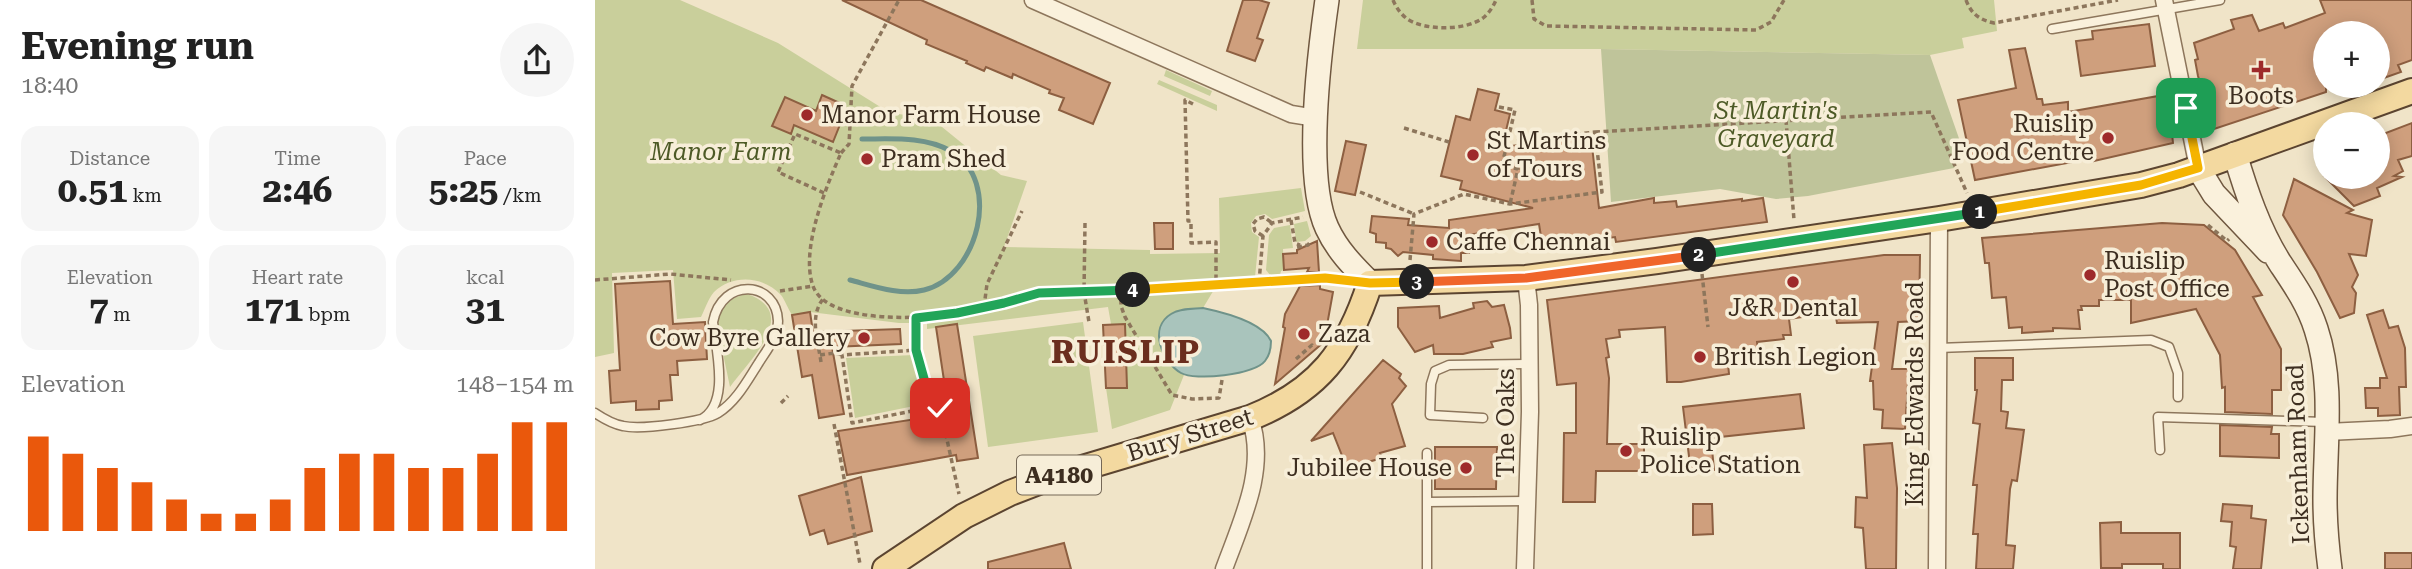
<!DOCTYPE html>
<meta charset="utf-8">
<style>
:root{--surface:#fff;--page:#f6f6f6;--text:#222;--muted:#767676;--accent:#ea580c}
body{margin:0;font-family:"Roboto Serif",serif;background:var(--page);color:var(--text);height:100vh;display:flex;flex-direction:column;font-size:26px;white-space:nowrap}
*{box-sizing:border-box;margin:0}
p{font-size:23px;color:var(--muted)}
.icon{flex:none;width:38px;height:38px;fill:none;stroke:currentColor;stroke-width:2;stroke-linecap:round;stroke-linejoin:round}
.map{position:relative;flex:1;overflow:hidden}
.details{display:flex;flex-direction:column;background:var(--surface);width:595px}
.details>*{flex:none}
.controls{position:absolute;left:1718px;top:21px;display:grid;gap:14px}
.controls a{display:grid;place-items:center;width:77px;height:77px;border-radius:50%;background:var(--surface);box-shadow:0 4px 18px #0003;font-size:35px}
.pin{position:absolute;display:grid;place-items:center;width:60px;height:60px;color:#fff;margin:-30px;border-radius:14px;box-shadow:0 4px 10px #0006}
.km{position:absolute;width:35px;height:35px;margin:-18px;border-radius:50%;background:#222;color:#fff;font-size:19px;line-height:35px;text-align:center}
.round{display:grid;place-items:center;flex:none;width:74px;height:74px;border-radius:37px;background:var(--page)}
.overview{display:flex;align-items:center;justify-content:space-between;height:119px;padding:0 21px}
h1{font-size:38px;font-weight:700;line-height:52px}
.metrics{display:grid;grid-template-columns:repeat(3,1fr);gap:10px;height:119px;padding:7px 21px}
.metrics div{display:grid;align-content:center;border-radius:18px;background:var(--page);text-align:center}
.metrics b{font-size:35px;font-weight:700}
.metrics small{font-size:19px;font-weight:400}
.metrics p{font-size:19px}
.chart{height:196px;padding:14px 21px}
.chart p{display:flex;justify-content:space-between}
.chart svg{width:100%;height:126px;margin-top:7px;stroke:var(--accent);stroke-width:6}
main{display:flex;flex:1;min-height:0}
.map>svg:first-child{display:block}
</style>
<main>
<section class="details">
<div class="overview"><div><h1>Evening run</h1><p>18:40</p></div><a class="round"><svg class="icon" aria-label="share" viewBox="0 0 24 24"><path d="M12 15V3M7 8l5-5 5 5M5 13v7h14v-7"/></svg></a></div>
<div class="metrics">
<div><p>Distance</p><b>0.51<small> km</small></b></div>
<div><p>Time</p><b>2:46</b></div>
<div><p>Pace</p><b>5:25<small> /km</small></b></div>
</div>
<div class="metrics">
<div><p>Elevation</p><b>7<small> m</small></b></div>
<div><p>Heart rate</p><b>171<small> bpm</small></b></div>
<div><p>kcal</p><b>31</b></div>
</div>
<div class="chart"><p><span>Elevation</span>148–154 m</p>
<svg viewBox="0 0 160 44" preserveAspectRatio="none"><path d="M5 44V11M15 44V17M25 44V22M35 44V27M45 44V33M55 44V38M65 44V38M75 44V33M85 44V22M95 44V17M105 44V17M115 44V22M125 44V22M135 44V17M145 44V6M155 44V6"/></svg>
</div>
</section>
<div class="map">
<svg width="1817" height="569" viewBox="0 0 1817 569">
<rect width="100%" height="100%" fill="#f0e4c8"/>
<path fill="#c9cf9b" d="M0,0H85L183,43L295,113L336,118L406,175L432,181L409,247L555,250V254L625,253L624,198L706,188L710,211L677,219L670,214L661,216L656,223L657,232L664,237L660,277L626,278L608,308L584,310L565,347L576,364L589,375L575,410L517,429L511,388L532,387L530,325L516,324L513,307L332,329V323H304L215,312L197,315C193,309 190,300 186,295C168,276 138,274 119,292C113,299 110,309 106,317L82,319L78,270L17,273L19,353L0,357Z
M768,0H1399L1402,31L1367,38L1369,48L1335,55L1006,49H762Z
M571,70L617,91L615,96L569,76Z
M564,80L622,105V111L562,84Z
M712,221L716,236L710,241L701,242L699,224Z
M695,225L698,248L688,249L689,270L686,271L685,275H675L671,270L674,235L679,228Z
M152,294C207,313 153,361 135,387L122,325C124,307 135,297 152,294Z
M488,322L503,432L393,447L378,336Z
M319,355L329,404L260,418L251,358Z"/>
<path fill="#bfc49a" d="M1006,49L1335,55L1368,150L1359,168L1213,196L1181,199L1125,189L1016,202Z"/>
<path fill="#a9c4bc" stroke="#6f938a" stroke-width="2" d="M608,308C627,312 667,322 676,341C676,348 674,356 670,361C659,375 600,381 586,373C567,362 553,328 576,314C585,308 598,309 608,308Z"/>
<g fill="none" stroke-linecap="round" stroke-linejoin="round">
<path stroke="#6f938a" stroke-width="5" d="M255,280C278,286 305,296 329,290C383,277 408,181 356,151C329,136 297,139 267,139"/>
</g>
<path fill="#cf9f7d" stroke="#8d5f41" stroke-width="2" d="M247,0H326L515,83L498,124L464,110L469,98L454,93L455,90L418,74L417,78L391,67L389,71L371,63L372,61L331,44L332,40Z
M648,0H664L674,3L662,38L668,40L660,61L632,51Z
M1725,0H1817V60L1803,65L1806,72L1783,80V33H1731V92L1619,129L1603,76L1600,60L1603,59L1599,43L1639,29L1636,20L1657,15L1664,31L1688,23L1690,28L1730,13Z
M1554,24L1560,66L1486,76L1481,41L1498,39L1497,31Z
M1430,48L1442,99H1447L1448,105L1473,102V112L1569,95L1575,115L1578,143L1499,161V158L1380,180L1363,100L1421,88L1414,50Z
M883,89L904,94L900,110L915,114L907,147L996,137L1004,208L1059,198V203L1081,201L1082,207L1147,199V201L1168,198L1172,222L1021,242L1020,237L975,243V248L952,251V248L948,249L944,224L872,235L874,253H866V261L838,259V255L808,252L803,256L796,249L791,248V243L781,242V234L775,232L777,216L814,219L813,225L854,228V220L938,208L865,189L867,181L846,176L861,116L875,120Z
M227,95L247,104L240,119L246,122L238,142L199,125L196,134L177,126L190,97L221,111Z
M1817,123V156L1803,160L1808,171L1799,176L1807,177L1782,188L1785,196L1759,206L1730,177H1783V136Z
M751,141L771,145L760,195L740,191Z
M1699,179L1758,210L1752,213L1777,220L1771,256L1754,254L1763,275L1757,287L1761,293L1759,313L1745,318L1722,272L1688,215Z
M559,223H578V249H560Z
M1567,223L1609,225L1640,250L1667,295L1658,297L1686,349V390H1677V414L1630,412V387L1627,388L1625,355L1601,309L1536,323V300H1504V306H1486L1487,310H1483L1485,329L1458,328V331L1427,333V327L1414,328L1411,297L1397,298L1394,263H1390L1387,238Z
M722,241L724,272H712L714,268L689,270L688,254L702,253V250Z
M1289,255H1325L1324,321L1303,322L1297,369H1314L1310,429L1287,428L1288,410L1279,409L1278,381H1275L1283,322L1242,323L1240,312L1194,319L1196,335H1188L1189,339L1162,342L1163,351L1132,353L1134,374L1086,382H1072L1070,327L1024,330L1025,337L1011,339L1014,357L1011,358L1014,378L1012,444H1049V471H1001L1000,502H968L969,433H981V383L962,385L952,300Z
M75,281L78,324L110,322L112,359L82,361L83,375H75L77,400L64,401V409L41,410V401L16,403L14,371L25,370L20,284Z
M725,285V289L738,292L729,342L680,384L690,328L688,327L690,314L705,286Z
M892,301L897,307L909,305L915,328L916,338L896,342L898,347L868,354H839L838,345L820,352L803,327V308L844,306L845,318L879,308L878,303Z
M1788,310L1794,328L1803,326L1810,348L1811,387H1804L1805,415L1783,416V408H1771L1770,388H1785V378H1792L1772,315Z
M215,312L218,332L305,329L306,344L237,347L249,414L224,418L217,375L207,377L197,315Z
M362,324L383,458L362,461L361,455L252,475L243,431L354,414L341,327Z
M530,324L532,388H511L508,325Z
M1380,358H1418V380H1407L1406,411L1413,412L1411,428L1429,430L1422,481L1417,480L1415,489L1411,545L1420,546L1418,569H1381L1383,534H1378L1382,485H1378L1385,424L1378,423L1382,390H1380Z
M788,360L806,374L804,378L811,386L797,404L810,446L785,453L787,458L752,468L738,433L716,441Z
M1205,394L1209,428L1116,438L1119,470L1096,473L1088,407Z
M1625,425L1677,427L1676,434H1684V458L1625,456Z
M1297,443L1302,488L1301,569H1271L1268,528L1260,527L1261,497L1272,498L1269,445Z
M840,447H902L901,489H840Z
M266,477L277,531L233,544L229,530L215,535L204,496Z
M1098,504H1117L1118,534L1098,535Z
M1628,504L1657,506L1656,518L1671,520L1666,569H1638L1641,547L1635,546L1637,522L1626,521Z
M1526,522V533H1585V569H1568V564H1527V568H1506L1505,523Z
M469,543L476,569H393V562Z
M1790,553H1817V569H1790Z"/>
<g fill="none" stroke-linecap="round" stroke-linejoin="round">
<defs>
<path id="service" d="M1457,29L1625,0
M686,280L730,278L765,281
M1343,348L1556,340L1574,347L1583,373V397
M0,413C9,419 17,424 28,426C46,430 108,422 123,413C141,402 152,381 163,364C171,351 183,337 183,321C182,281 127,276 118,322C121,350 136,405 105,420
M888,418L835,415L836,384L840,371L854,365L934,364
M1565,450L1563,417L1729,422
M832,453V569
M832,502L933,501"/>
<path id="minor" d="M438,0L696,114L721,118
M1569,0L1603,168
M1732,432L1795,429L1817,426
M629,569C646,522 673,468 655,418
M930,569L935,412L934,305L931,278
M1342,569L1344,219"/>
<path id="secondary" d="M732,0C724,56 709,178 732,228C742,250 758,266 775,283
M1640,154C1651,191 1664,230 1685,263C1699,284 1713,304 1721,329C1739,383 1730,443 1730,499C1730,523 1732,546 1735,569
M1603,168L1619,194L1673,251"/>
<path id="primary" d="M290,569L369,516L415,493L454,478L655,418C723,391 753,352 775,283L931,278L1062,261L1344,219L1546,185L1584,175L1817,91"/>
</defs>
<use href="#service" stroke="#8d765c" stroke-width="11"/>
<use href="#minor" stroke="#8d765c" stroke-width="19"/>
<use href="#secondary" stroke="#6f573f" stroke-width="26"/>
<use href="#primary" stroke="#5b4430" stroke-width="28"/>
<path stroke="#8d765c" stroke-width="3.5" stroke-dasharray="5 3.5" stroke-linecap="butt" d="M798,0C801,7 805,13 811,18C828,31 870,31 888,18C894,13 898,7 901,0
M937,0L939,19L951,26L1161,30L1176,22L1189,0
M1371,0C1376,14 1385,20 1399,23L1523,0
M598,104L590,100L593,221H596V243L621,242V285
M904,107L920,110L907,165L923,169L915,204
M1191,120L1199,220
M809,128L854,142
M1000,132L1336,112L1372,193
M246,153L254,144L257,86L304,0
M765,192L819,214
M229,193L183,172L200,134L246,153C231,187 205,250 218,286C232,325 330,319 362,313C378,311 394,307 409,303C421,300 432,295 445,293C470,289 498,292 524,291C574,289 624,285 673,281
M696,220L700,243L705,245
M490,223L489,292L494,322
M1613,225L1632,241L1634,239
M668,236L660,231L658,224L662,219L669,217L677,223
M702,247L713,245L716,241
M815,260L819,214L869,194L915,204L1007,192L1000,132L922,141
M1107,274L1113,327
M0,280L75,274L136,280
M664,282L668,236L677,223L708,217
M185,291L218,286
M526,291V306L530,317L577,395L597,399L624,398L627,380
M389,307L392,284L427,211
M321,318V350L337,407L257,423L247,355L321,350
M225,355L240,353L247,355
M701,359L717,345L720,348
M226,362C223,341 214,317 228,299
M186,403L193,396
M337,407L345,408L364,494
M239,424L265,564"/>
<use href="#service" stroke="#faf1dc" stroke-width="8"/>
<use href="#minor" stroke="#faf1dc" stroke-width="16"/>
<use href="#secondary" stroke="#faf1dc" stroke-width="23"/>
<use href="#primary" stroke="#f3d9a0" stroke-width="24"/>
</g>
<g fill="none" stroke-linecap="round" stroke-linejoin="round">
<defs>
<path id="split-1" d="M1385,212L1546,185L1603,168L1591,108"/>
<path id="split-2" d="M1104,255L1385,212"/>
<path id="split-3" d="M822,282L931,278L1104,255"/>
<path id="split-4" d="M538,290L730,278L775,283L822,282"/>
<path id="split-5" d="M345,408L337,407L321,350V318L362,313L409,303L444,293L538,290"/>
</defs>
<use href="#split-1" stroke="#fff" stroke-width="14"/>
<use href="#split-2" stroke="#fff" stroke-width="14"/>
<use href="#split-3" stroke="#fff" stroke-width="14"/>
<use href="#split-4" stroke="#fff" stroke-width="14"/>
<use href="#split-5" stroke="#fff" stroke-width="14"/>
<use href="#split-1" stroke="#f5b400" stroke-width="9"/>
<use href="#split-2" stroke="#22a559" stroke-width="9"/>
<use href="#split-3" stroke="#f0652b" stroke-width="9"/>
<use href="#split-4" stroke="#f5b400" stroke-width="9"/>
<use href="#split-5" stroke="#22a559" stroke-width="9"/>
</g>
<g fill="#9e2a2b" stroke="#f7eed8" stroke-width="2.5">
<path d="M1662.5 59.5h7v7h7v7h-7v7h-7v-7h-7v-7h7z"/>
<circle cx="212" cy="115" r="7"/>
<circle cx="1513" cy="138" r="7"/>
<circle cx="878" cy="155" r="7"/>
<circle cx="272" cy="159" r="7"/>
<circle cx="837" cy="242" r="7"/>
<circle cx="1495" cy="275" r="7"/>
<circle cx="1198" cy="282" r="7"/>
<circle cx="709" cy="334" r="7"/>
<circle cx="269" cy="338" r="7"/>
<circle cx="1105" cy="357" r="7"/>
<circle cx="1031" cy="451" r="7"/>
<circle cx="871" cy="468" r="7"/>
</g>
<g text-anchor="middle" stroke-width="7" stroke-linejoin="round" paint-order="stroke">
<rect fill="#f7eed8" stroke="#756857" stroke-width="2" x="422" y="455.5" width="84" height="39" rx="5"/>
<g font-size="23" font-weight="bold" fill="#3d2e20">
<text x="464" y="483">A4180</text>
</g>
<g font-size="24" fill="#3d2e20" stroke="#f7eed8" text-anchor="start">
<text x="1666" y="104" text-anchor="middle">Boots</text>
<text x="226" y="123">Manor Farm House</text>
<text x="1499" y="132" text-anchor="end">Ruislip<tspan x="1499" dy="28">Food Centre</tspan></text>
<text x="892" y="149">St Martins<tspan x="892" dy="28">of Tours</tspan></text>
<text x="286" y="167">Pram Shed</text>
<text x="851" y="250">Caffe Chennai</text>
<text x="1509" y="269">Ruislip<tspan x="1509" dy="28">Post Office</tspan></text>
<text x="1198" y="316" text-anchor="middle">J&amp;R Dental</text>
<text x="723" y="342">Zaza</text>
<text x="255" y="346" text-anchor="end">Cow Byre Gallery</text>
<text x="1119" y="365">British Legion</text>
<text x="1045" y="445">Ruislip<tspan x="1045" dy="28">Police Station</tspan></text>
<text x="857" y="476" text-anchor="end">Jubilee House</text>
</g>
<g font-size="24" font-style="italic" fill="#4d5a26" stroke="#f7eed8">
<text x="1181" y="119">St Martin's<tspan x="1181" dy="28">Graveyard</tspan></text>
<text x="126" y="160">Manor Farm</text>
</g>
<g font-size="24" fill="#3d2e20" stroke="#f7eed8">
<text transform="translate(1320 394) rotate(-90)" y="8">King Edwards Road</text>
<text transform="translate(911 423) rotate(-90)" y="8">The Oaks</text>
<text transform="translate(595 435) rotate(-17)" y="8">Bury Street</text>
<text transform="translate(1703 454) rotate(-92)" y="8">Ickenham Road</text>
</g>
<g font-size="32" font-weight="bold" letter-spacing="2" fill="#6b2e1e" stroke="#f7eed8">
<text x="531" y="363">RUISLIP</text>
</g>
</g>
</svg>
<div class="controls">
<a>+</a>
<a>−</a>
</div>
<div class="pin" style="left:1591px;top:108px;background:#1e9e55"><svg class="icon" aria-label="arrive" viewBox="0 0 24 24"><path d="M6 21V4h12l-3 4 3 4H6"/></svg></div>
<div class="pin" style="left:345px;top:408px;background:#d93025"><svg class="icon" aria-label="check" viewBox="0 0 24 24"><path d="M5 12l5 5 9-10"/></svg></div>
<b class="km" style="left:1385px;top:212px">1</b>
<b class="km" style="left:1104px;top:255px">2</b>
<b class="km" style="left:822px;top:282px">3</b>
<b class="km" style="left:538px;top:290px">4</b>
</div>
</main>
